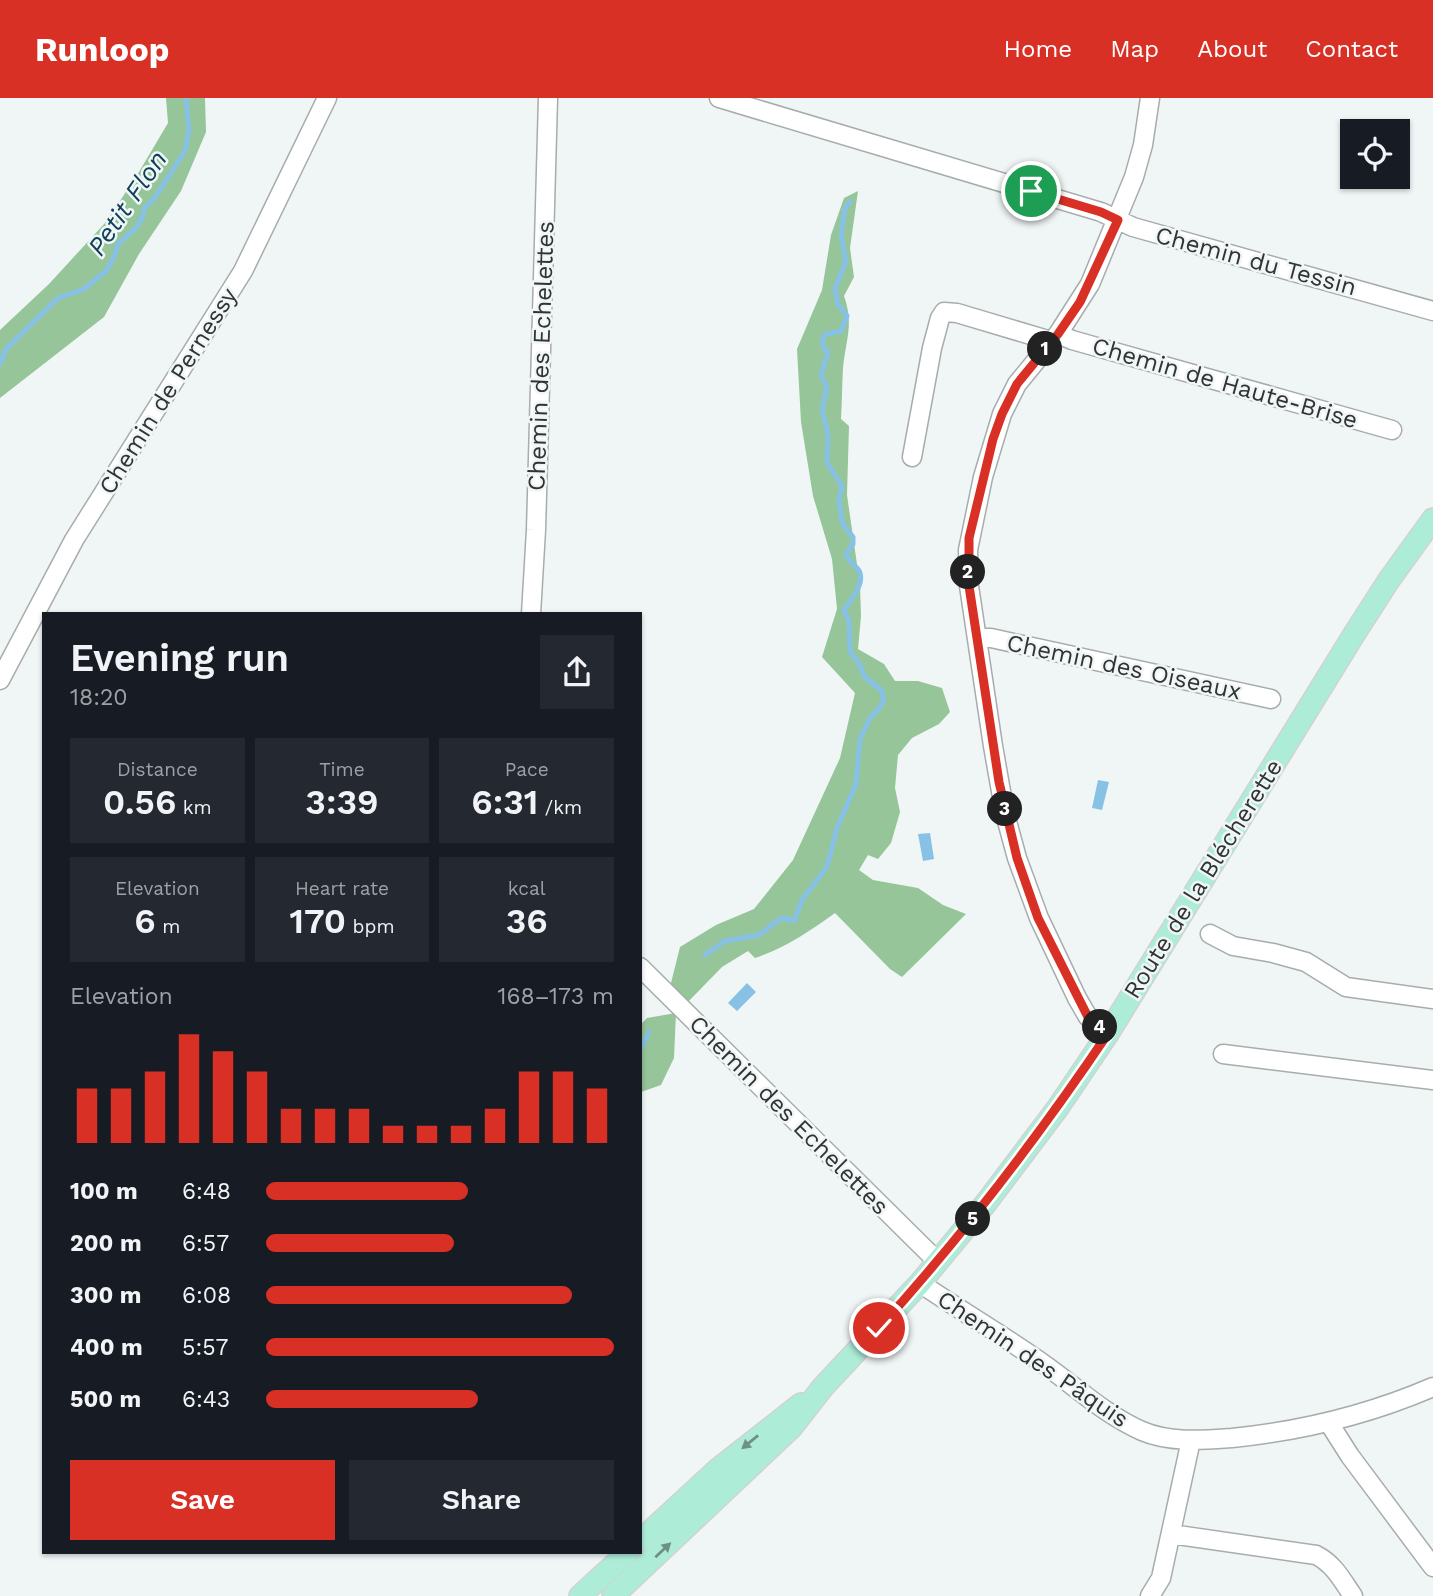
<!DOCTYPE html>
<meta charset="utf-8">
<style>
:root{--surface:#171b24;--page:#242831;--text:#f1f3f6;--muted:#9ea1a6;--accent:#d93025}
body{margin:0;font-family:"Work Sans",sans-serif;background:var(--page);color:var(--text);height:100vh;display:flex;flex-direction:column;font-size:26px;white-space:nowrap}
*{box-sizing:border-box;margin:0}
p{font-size:23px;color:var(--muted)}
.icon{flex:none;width:38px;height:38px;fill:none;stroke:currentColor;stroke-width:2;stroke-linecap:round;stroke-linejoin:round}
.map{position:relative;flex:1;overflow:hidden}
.sheet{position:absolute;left:42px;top:514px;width:600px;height:942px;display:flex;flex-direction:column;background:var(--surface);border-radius:0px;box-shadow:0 2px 5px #0004}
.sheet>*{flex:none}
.tools{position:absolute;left:1340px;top:21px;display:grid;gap:14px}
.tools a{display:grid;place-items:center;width:70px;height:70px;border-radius:0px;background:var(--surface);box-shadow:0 2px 5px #0004;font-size:35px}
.pin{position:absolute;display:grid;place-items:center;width:60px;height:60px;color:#fff;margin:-30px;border:4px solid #fff;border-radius:50%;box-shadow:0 2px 7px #0007}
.km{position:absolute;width:35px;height:35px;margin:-18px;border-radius:50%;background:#222;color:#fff;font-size:19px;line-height:35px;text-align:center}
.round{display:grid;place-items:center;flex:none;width:74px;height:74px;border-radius:0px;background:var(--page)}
.head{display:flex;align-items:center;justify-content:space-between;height:119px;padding:0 28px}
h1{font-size:38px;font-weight:600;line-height:52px}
.metrics{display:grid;grid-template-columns:repeat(3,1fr);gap:10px;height:119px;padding:7px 28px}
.metrics div{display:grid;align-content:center;border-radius:0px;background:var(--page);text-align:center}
.metrics b{font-size:35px;font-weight:600}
.metrics small{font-size:19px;font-weight:400}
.metrics p{font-size:19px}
.chart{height:196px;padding:14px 28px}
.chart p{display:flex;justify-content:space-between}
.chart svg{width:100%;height:126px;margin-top:7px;stroke:var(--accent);stroke-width:6}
.primary-button{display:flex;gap:14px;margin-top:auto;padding:14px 28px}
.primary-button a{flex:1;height:80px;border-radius:0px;background:var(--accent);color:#fff;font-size:28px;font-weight:600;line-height:80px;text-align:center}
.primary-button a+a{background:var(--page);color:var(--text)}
ul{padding:0 28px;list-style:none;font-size:23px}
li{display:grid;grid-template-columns:112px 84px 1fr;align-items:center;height:52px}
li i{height:18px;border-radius:9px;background:var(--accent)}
header{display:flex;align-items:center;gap:42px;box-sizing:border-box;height:98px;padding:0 35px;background:var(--accent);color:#fff}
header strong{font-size:33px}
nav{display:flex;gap:38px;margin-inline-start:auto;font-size:24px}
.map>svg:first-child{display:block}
</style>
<header>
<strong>Runloop</strong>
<nav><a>Home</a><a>Map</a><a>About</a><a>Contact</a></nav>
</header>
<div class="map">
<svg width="1433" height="1498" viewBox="0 0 1433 1498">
<rect width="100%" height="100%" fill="#f0f6f6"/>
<path fill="#95c599" d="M166,0H205L206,34L181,93L139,156L104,219L0,300V232L49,186L105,125L136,79L168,25Z
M858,93L850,150L854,179L844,198C854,226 846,241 843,270C842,287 842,304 841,321L849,328L847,397L860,487L861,518L858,551L884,566L895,583H918L942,590L950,614L939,626L912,640L898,657L895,690L900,714L891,745L878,761L868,757L859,772L873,782L918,790L943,807L966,816L902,879L890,871L835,815C810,833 785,850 755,860L748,853L722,869L684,908L669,893L680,849L716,827L754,811L793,762L840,660L855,595L822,559L837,511L832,461L813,398L801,324L797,251L822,192L831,137L844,100Z
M676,915L674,960L661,987L641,994V926L647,920Z"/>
<path fill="#87c2e6" d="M1098,682L1109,684L1102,712L1092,710Z
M930,735L934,761L923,763L918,736Z
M747,885L756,894L737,913L728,905Z"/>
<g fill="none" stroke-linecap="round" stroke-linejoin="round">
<path stroke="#87c2e6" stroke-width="5" d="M0,266L6,251L58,200L84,191L106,173L114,159L118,146L136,130L142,120L145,109L154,101L185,53L189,32L186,0
M705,857L725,843L759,837L777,823L783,820L794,823L802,802L827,769L837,730L856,686L860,641L870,620L881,608L884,600L881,592L864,578L859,565L850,554L849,523L844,512C852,501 868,482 857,470C852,464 849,464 846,456L853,446V439L842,425L839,403L842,388L827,365L828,336L822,312L827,290L821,277L828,254L823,249V239L827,236L841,233L847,218L838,206L835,191L846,163L841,137L845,110L850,104
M640,952L649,934"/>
<defs>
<path id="minor" d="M719,0L1101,114L1133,129L1433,213
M1058,236L1072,242L1392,332
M912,359L932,250L940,220L944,214L957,215L1051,243
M531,516L536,432L548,0
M977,540H991L1271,601
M0,582L74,442L243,173L327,0
M1210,836L1233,848L1273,855L1306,864L1346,889L1433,901
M640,869L938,1164
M1109,934L1088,919L1077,900L1039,820L1017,760L1005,716L993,648L969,488L968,452L983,379L1002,316L1017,286L1058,236L1090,186L1134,79L1143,47L1150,0
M1223,956L1433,982
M920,1185C961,1213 1004,1238 1045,1267C1076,1289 1107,1318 1142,1333C1170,1345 1203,1342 1232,1340C1302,1333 1368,1317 1433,1289
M1329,1325L1350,1358L1433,1469
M1171,1436L1316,1457C1334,1466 1342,1482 1353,1498
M1150,1498L1161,1480L1191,1342"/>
<path id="major" d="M640,1443L717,1372L801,1306
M580,1498L628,1454
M613,1498L791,1330L823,1289L920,1185L986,1105L1057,1011L1109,934L1353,538L1389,482L1433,421"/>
</defs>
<use href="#minor" stroke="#a7acac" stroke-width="21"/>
<use href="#major" stroke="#d2d2d2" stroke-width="24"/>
<use href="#minor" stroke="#fff" stroke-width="18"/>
<use href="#major" stroke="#adedd7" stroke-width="21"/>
</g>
<defs><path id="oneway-solid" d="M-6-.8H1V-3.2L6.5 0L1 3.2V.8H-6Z" transform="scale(1.75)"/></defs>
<g fill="#709086">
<use href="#oneway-solid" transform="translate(750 1344) rotate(141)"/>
<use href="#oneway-solid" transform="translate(663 1452) rotate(-43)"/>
</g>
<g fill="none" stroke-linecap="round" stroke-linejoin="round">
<defs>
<path id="route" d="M879,1230C963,1137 1039,1038 1109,934L1088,919L1038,820L1017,760L999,684L969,488V440L993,341L1002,316L1017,286L1058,236L1080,204L1118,122L1101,114L1031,93"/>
</defs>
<use href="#route" stroke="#fff" stroke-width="14"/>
<use href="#route" stroke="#d93025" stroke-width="9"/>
</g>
<g text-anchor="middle" stroke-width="5" stroke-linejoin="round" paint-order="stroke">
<g font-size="24" fill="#323434" stroke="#f0f6f6">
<text transform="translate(1256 163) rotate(15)" y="8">Chemin du Tessin</text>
<text transform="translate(541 258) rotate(-88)" y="8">Chemin des Echelettes</text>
<text transform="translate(1225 285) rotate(16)" y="8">Chemin de Haute-Brise</text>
<text transform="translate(168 293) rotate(-58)" y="8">Chemin de Pernessy</text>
<text transform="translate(1124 569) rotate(12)" y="8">Chemin des Oiseaux</text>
<text transform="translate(1203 781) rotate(-58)" y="8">Route de la Blécherette</text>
<text transform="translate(789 1017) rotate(45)" y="8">Chemin des Echelettes</text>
<text transform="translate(1033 1261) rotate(34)" y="8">Chemin des Pâquis</text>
</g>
<g font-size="26" font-style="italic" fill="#104059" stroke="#f0f6f6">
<text transform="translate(127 105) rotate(-56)" y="9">Petit Flon</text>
</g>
</g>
</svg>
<div class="tools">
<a><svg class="icon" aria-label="locate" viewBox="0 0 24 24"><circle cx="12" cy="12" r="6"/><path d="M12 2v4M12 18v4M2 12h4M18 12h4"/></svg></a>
</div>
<div class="pin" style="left:1031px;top:93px;background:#1e9e55"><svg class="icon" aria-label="arrive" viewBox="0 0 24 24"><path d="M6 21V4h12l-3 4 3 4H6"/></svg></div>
<div class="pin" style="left:879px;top:1230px;background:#d93025"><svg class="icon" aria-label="check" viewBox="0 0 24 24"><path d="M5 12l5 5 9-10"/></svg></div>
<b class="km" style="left:1045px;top:251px">1</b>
<b class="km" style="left:968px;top:474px">2</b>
<b class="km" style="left:1005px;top:711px">3</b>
<b class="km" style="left:1100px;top:929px">4</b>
<b class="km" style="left:973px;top:1121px">5</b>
<section class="sheet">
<div class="head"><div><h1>Evening run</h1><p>18:20</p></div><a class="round"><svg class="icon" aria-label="share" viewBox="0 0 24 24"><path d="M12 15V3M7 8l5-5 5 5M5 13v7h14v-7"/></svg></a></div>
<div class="metrics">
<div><p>Distance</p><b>0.56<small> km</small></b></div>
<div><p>Time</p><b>3:39</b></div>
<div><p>Pace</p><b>6:31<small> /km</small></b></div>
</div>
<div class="metrics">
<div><p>Elevation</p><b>6<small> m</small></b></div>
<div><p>Heart rate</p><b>170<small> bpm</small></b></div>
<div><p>kcal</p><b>36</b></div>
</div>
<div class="chart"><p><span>Elevation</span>168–173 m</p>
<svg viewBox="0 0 160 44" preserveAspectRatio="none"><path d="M5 44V25M15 44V25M25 44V19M35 44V6M45 44V12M55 44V19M65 44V32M75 44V32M85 44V32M95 44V38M105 44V38M115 44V38M125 44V32M135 44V19M145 44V19M155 44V25"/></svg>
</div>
<ul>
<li><b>100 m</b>6:48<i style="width:58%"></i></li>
<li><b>200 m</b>6:57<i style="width:54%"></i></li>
<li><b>300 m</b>6:08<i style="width:88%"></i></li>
<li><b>400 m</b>5:57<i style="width:100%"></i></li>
<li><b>500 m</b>6:43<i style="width:61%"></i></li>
</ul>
<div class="primary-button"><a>Save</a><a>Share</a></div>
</section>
</div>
